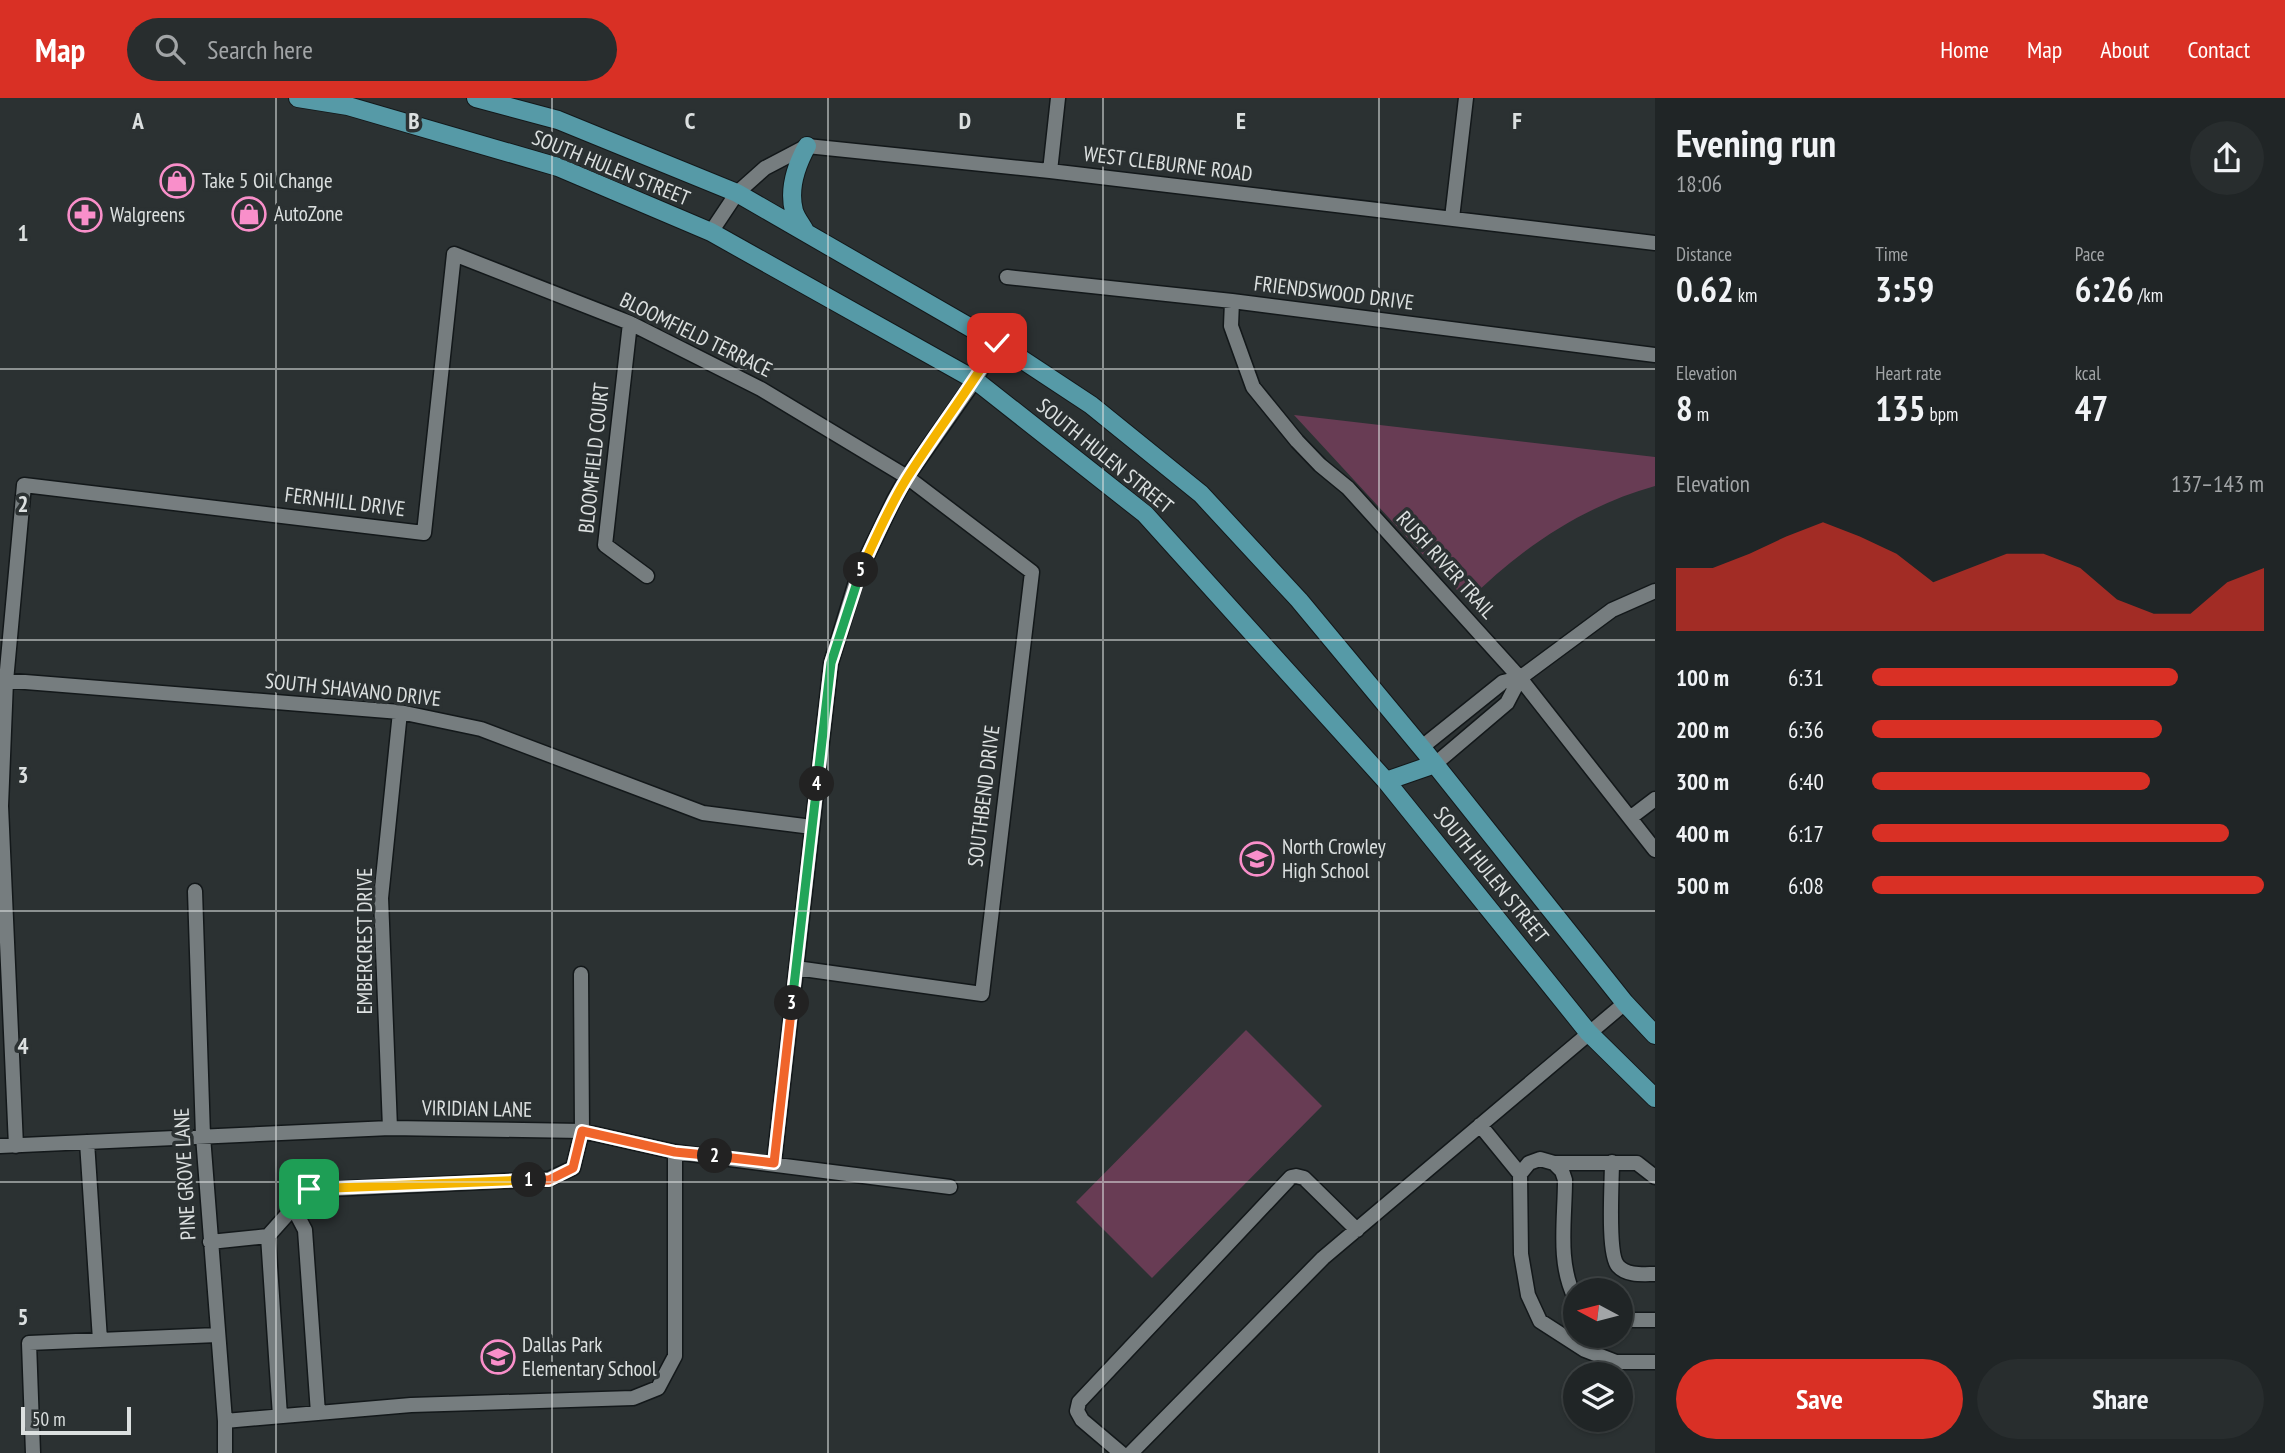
<!DOCTYPE html>
<meta charset="utf-8">
<style>
:root{--surface:#202526;--page:#282d2e;--text:#f1f3f6;--muted:#a2a5a7;--line:#3d4243;--accent:#d93025}
body{margin:0;font-family:"PT Sans Narrow",sans-serif;background:var(--page);color:var(--text);height:100vh;display:flex;flex-direction:column;font-size:26px;white-space:nowrap}
*{box-sizing:border-box;margin:0}
p{font-size:23px;color:var(--muted)}
.icon{flex:none;width:38px;height:38px;fill:none;stroke:currentColor;stroke-width:2;stroke-linecap:round;stroke-linejoin:round}
.map{position:relative;flex:1;overflow:hidden}
.details{display:flex;flex-direction:column;background:var(--surface);width:630px}
.details>*{flex:none}
.needle{width:46px;rotate:277deg}
.controls{position:absolute;left:1563px;top:1180px;display:grid;gap:14px}
.controls a{display:grid;place-items:center;width:70px;height:70px;border-radius:50%;background:var(--surface);box-shadow:0 2px 5px #0004,0 0 0 2px var(--line);font-size:35px}
.scale{position:absolute;left:21px;bottom:18px;width:110px;box-sizing:border-box;padding-left:7px;border:4px solid #dce0e0;border-top:0;font-size:19px;line-height:24px;white-space:nowrap;color:#dce0e0;-webkit-text-stroke:5px #2b3132;paint-order:stroke}
.pin{position:absolute;display:grid;place-items:center;width:60px;height:60px;color:#fff;margin:-30px;border-radius:14px;box-shadow:0 4px 10px #0006}
.km{position:absolute;width:35px;height:35px;margin:-18px;border-radius:50%;background:#222;color:#fff;font-size:19px;line-height:35px;text-align:center}
.round{display:grid;place-items:center;flex:none;width:74px;height:74px;border-radius:37px;background:var(--page)}
.summary{display:flex;align-items:center;justify-content:space-between;height:119px;padding:0 21px}
h1{font-size:38px;font-weight:600;line-height:52px}
.figures{display:grid;grid-template-columns:repeat(3,1fr);gap:10px;height:119px;padding:7px 21px}
.figures div{display:grid;align-content:center}
.figures b{font-size:35px;font-weight:600}
.figures small{font-size:19px;font-weight:400}
.figures p{font-size:19px}
.chart{height:196px;padding:14px 21px}
.chart p{display:flex;justify-content:space-between}
.chart svg{width:100%;height:126px;margin-top:7px;fill:var(--accent);opacity:.7}
.cta{display:flex;gap:14px;margin-top:auto;padding:14px 21px}
.cta a{flex:1;height:80px;border-radius:42px;background:var(--accent);color:#fff;font-size:28px;font-weight:600;line-height:80px;text-align:center}
.cta a+a{background:var(--page);color:var(--text)}
ul{padding:0 21px;list-style:none;font-size:23px}
li{display:grid;grid-template-columns:112px 84px 1fr;align-items:center;height:52px}
li i{height:18px;border-radius:9px;background:var(--accent)}
header{display:flex;align-items:center;gap:42px;box-sizing:border-box;height:98px;padding:0 35px;background:var(--accent);color:#fff}
header strong{font-size:33px}
nav{display:flex;gap:38px;margin-inline-start:auto;font-size:24px}
.search{width:490px;height:63px;background:var(--page);display:flex;align-items:center;gap:18px;box-sizing:border-box;padding:0 24px;border-radius:38px;color:var(--muted);font-size:26px}
main{display:flex;flex:1;min-height:0}
.map>svg:first-child{display:block}
</style>
<header>
<strong>Map</strong>
<div class="search"><svg class="icon" aria-label="search" viewBox="0 0 24 24"><circle cx="10" cy="10" r="6"/><path d="M15 15l6 6"/></svg>Search here</div>
<nav><a>Home</a><a>Map</a><a>About</a><a>Contact</a></nav>
</header>
<main>
<div class="map">
<svg width="1655" height="1355" viewBox="0 0 1655 1355">
<rect width="100%" height="100%" fill="#2b3132"/>
<path fill="#683c54" d="M1294,317L1655,359V388C1583,408 1521,450 1468,503L1437,472Z
M1246,932L1322,1008L1152,1180L1076,1104Z"/>
<g fill="none" stroke-linecap="round" stroke-linejoin="round">
<defs>
<path id="minor" d="M1050,73L1058,0
M1452,120L1466,0
M711,134L737,95L765,70L807,48L1050,73L1655,145
M1007,179L1232,203L1655,257
M1232,203L1231,228L1253,289L1297,343L1320,367L1348,390L1520,580L1655,752
M630,225L605,447L647,478
M0,582L400,614L481,631L703,715L812,729
M1422,649L1503,584L1520,580L1612,512L1655,493
M1435,666L1507,605L1520,580
M1630,720L1655,701
M195,793L203,1038L225,1323V1355
M1480,1027L1520,1076L1521,1156L1528,1197L1540,1223L1585,1252L1616,1264H1655
M390,1030L381,800L400,614
M87,1044L100,1242
M0,1048L390,1030L582,1033L675,1054L950,1089
M16,1048L1,708L6,583L24,387L424,435L454,156L630,225L761,291L907,379L1032,474L982,896L796,870
M1612,1064C1612,1084 1607,1156 1618,1168C1627,1178 1643,1176 1655,1176
M774,1065L831,565L858,477L894,402L907,379L975,282L997,245
M1554,1065L1562,1073L1565,1082C1565,1122 1557,1164 1575,1200
M1520,1076L1529,1065L1540,1061L1554,1065H1637L1655,1079
M293,1109L305,1132L318,1315
M268,1138L280,1318
M210,1144L268,1138L309,1092L549,1081L573,1070L582,1033L581,876
M1620,1222H1655
M225,1323L411,1307L633,1300L658,1290L675,1258V1054
M33,1355L29,1245L217,1237
M1121,1355L1082,1322L1077,1313L1079,1304L1291,1079L1296,1078L1304,1080L1357,1132
M1131,1355L1323,1160L1625,905"/>
<path id="major" d="M298,0L348,8L558,69L711,134L975,282L1145,416L1386,683L1588,934L1655,1000
M476,0L558,22L737,95L997,245L1091,307L1201,396L1299,502L1426,655L1625,905L1655,937
M805,133C802,127 796,120 794,113C788,90 796,68 807,48
M1386,683L1435,666"/>
</defs>
<use href="#minor" stroke="#13181a" stroke-width="17"/>
<use href="#major" stroke="#13181a" stroke-width="20"/>
<use href="#minor" stroke="#767d7f" stroke-width="14"/>
<use href="#major" stroke="#569aa7" stroke-width="18"/>
</g>
<g fill="none" stroke-linecap="round" stroke-linejoin="round">
<defs>
<path id="split-1" d="M309,1091L529,1082"/>
<path id="split-2" d="M529,1082H549L573,1070L582,1033L675,1054L715,1058"/>
<path id="split-3" d="M715,1058L774,1065L792,905"/>
<path id="split-4" d="M792,905L817,686"/>
<path id="split-5" d="M817,686L831,565L861,472"/>
<path id="split-6" d="M861,472C875,441 889,409 907,380C936,334 969,292 997,245"/>
</defs>
<use href="#split-1" stroke="#fff" stroke-width="14"/>
<use href="#split-2" stroke="#fff" stroke-width="14"/>
<use href="#split-3" stroke="#fff" stroke-width="14"/>
<use href="#split-4" stroke="#fff" stroke-width="14"/>
<use href="#split-5" stroke="#fff" stroke-width="14"/>
<use href="#split-6" stroke="#fff" stroke-width="14"/>
<use href="#split-1" stroke="#f5b400" stroke-width="9"/>
<use href="#split-2" stroke="#f0652b" stroke-width="9"/>
<use href="#split-3" stroke="#f0652b" stroke-width="9"/>
<use href="#split-4" stroke="#22a559" stroke-width="9"/>
<use href="#split-5" stroke="#22a559" stroke-width="9"/>
<use href="#split-6" stroke="#f5b400" stroke-width="9"/>
</g>
<path fill="none" stroke="#dce0e0" stroke-width="2" stroke-opacity="0.55" d="M276,0V1355M552,0V1355M828,0V1355M1103,0V1355M1379,0V1355M0,271H1655M0,542H1655M0,813H1655M0,1084H1655"/>
<defs>
<symbol id="shop-ring" viewBox="-11 -11 22 22"><circle r="9.5" fill="#2b3132" stroke="#f98fca" stroke-width="1.5"/><path d="M-5-2.5h2.3a2.7 3.5 0 0 1 5.4 0H5L5.5 6h-11ZM-1.5-2.5h3a1.5 2.3 0 0 0-3 0Z" fill="#f98fca"/></symbol>
<symbol id="pharmacy-ring" viewBox="-11 -11 22 22"><circle r="9.5" fill="#2b3132" stroke="#f98fca" stroke-width="1.5"/><path d="M-2-6h4v4h4v4h-4v4h-4v-4h-4v-4h4Z" fill="#f98fca"/></symbol>
<symbol id="school-ring" viewBox="-11 -11 22 22"><circle r="9.5" fill="#2b3132" stroke="#f98fca" stroke-width="1.5"/><path d="M0-5L7-2L0 1L-7-2ZM-4 1L0 2.5L4 1V4Q0 6-4 4Z" fill="#f98fca"/></symbol>
</defs>
<g fill-rule="evenodd">
<use href="#shop-ring" x="158" y="64" width="38" height="38"/>
<use href="#shop-ring" x="230" y="97" width="38" height="38"/>
<use href="#pharmacy-ring" x="66" y="98" width="38" height="38"/>
<use href="#school-ring" x="1238" y="742" width="38" height="38"/>
<use href="#school-ring" x="479" y="1240" width="38" height="38"/>
</g>
<g text-anchor="middle" stroke-width="7" stroke-linejoin="round" paint-order="stroke">
<g font-size="21" fill="#dce0e0" stroke="#2b3132">
<text transform="translate(1168 66) rotate(7)" y="7">WEST CLEBURNE ROAD</text>
<text transform="translate(611 70) rotate(22)" y="7">SOUTH HULEN STREET</text>
<text transform="translate(1334 195) rotate(7)" y="7">FRIENDSWOOD DRIVE</text>
<text transform="translate(696 237) rotate(26)" y="7">BLOOMFIELD TERRACE</text>
<text transform="translate(1105 358) rotate(39)" y="7">SOUTH HULEN STREET</text>
<text transform="translate(594 360) rotate(-84)" y="7">BLOOMFIELD COURT</text>
<text transform="translate(345 404) rotate(7)" y="7">FERNHILL DRIVE</text>
<text transform="translate(1446 467) rotate(48)" y="7">RUSH RIVER TRAIL</text>
<text transform="translate(353 592) rotate(6)" y="7">SOUTH SHAVANO DRIVE</text>
<text transform="translate(984 698) rotate(-83)" y="7">SOUTHBEND DRIVE</text>
<text transform="translate(1491 777) rotate(51)" y="7">SOUTH HULEN STREET</text>
<text transform="translate(365 843) rotate(-90)" y="7">EMBERCREST DRIVE</text>
<text transform="translate(477 1011) rotate(1)" y="7">VIRIDIAN LANE</text>
<text transform="translate(185 1076) rotate(-93)" y="7">PINE GROVE LANE</text>
</g>
<g font-size="21" fill="#dce0e0" stroke="#2b3132" text-anchor="start">
<text x="202" y="90">Take 5 Oil Change</text>
<text x="274" y="123">AutoZone</text>
<text x="110" y="124">Walgreens</text>
<text x="1282" y="756">North Crowley<tspan x="1282" dy="24">High School</tspan></text>
<text x="522" y="1254">Dallas Park<tspan x="522" dy="24">Elementary School</tspan></text>
</g>
</g>
<g font-size="23" text-anchor="middle" font-weight="bold" fill="#dce0e0" stroke="#2b3132" stroke-width="7" stroke-linejoin="round" paint-order="stroke">
<text x="138" y="31">A</text>
<text x="414" y="31">B</text>
<text x="690" y="31">C</text>
<text x="965" y="31">D</text>
<text x="1241" y="31">E</text>
<text x="1517" y="31">F</text>
<text x="23" y="143">1</text>
<text x="23" y="414">2</text>
<text x="23" y="685">3</text>
<text x="23" y="956">4</text>
<text x="23" y="1227">5</text>
</g>
</svg>
<div class="controls">
<a><svg class="needle" viewBox="-14 -14 28 28"><path d="M0-13l5 13h-10z" fill="#e53935"/><path d="M0 13l5-13h-10z" fill="#a2a5a7"/></svg></a>
<a><svg class="icon" aria-label="layers" viewBox="0 0 24 24"><path d="M12 4l9 5-9 5-9-5zM3 14l9 5 9-5"/></svg></a>
</div>
<div class="scale">50 m</div>
<div class="pin" style="left:309px;top:1091px;background:#1e9e55"><svg class="icon" aria-label="arrive" viewBox="0 0 24 24"><path d="M6 21V4h12l-3 4 3 4H6"/></svg></div>
<div class="pin" style="left:997px;top:245px;background:#d93025"><svg class="icon" aria-label="check" viewBox="0 0 24 24"><path d="M5 12l5 5 9-10"/></svg></div>
<b class="km" style="left:529px;top:1082px">1</b>
<b class="km" style="left:715px;top:1058px">2</b>
<b class="km" style="left:792px;top:905px">3</b>
<b class="km" style="left:817px;top:686px">4</b>
<b class="km" style="left:861px;top:472px">5</b>
</div>
<section class="details">
<div class="summary"><div><h1>Evening run</h1><p>18:06</p></div><a class="round"><svg class="icon" aria-label="share" viewBox="0 0 24 24"><path d="M12 15V3M7 8l5-5 5 5M5 13v7h14v-7"/></svg></a></div>
<div class="figures">
<div><p>Distance</p><b>0.62<small> km</small></b></div>
<div><p>Time</p><b>3:59</b></div>
<div><p>Pace</p><b>6:26<small> /km</small></b></div>
</div>
<div class="figures">
<div><p>Elevation</p><b>8<small> m</small></b></div>
<div><p>Heart rate</p><b>135<small> bpm</small></b></div>
<div><p>kcal</p><b>47</b></div>
</div>
<div class="chart"><p><span>Elevation</span>137–143 m</p>
<svg viewBox="0 0 160 44" preserveAspectRatio="none"><path d="M0 44V22L10 22L20 17L30 11L40 6L50 11L60 17L70 27L80 22L90 17L100 17L110 22L120 33L130 38L140 38L150 27L160 22V44z"/></svg>
</div>
<ul>
<li><b>100 m</b>6:31<i style="width:78%"></i></li>
<li><b>200 m</b>6:36<i style="width:74%"></i></li>
<li><b>300 m</b>6:40<i style="width:71%"></i></li>
<li><b>400 m</b>6:17<i style="width:91%"></i></li>
<li><b>500 m</b>6:08<i style="width:100%"></i></li>
</ul>
<div class="cta"><a>Save</a><a>Share</a></div>
</section>
</main>
